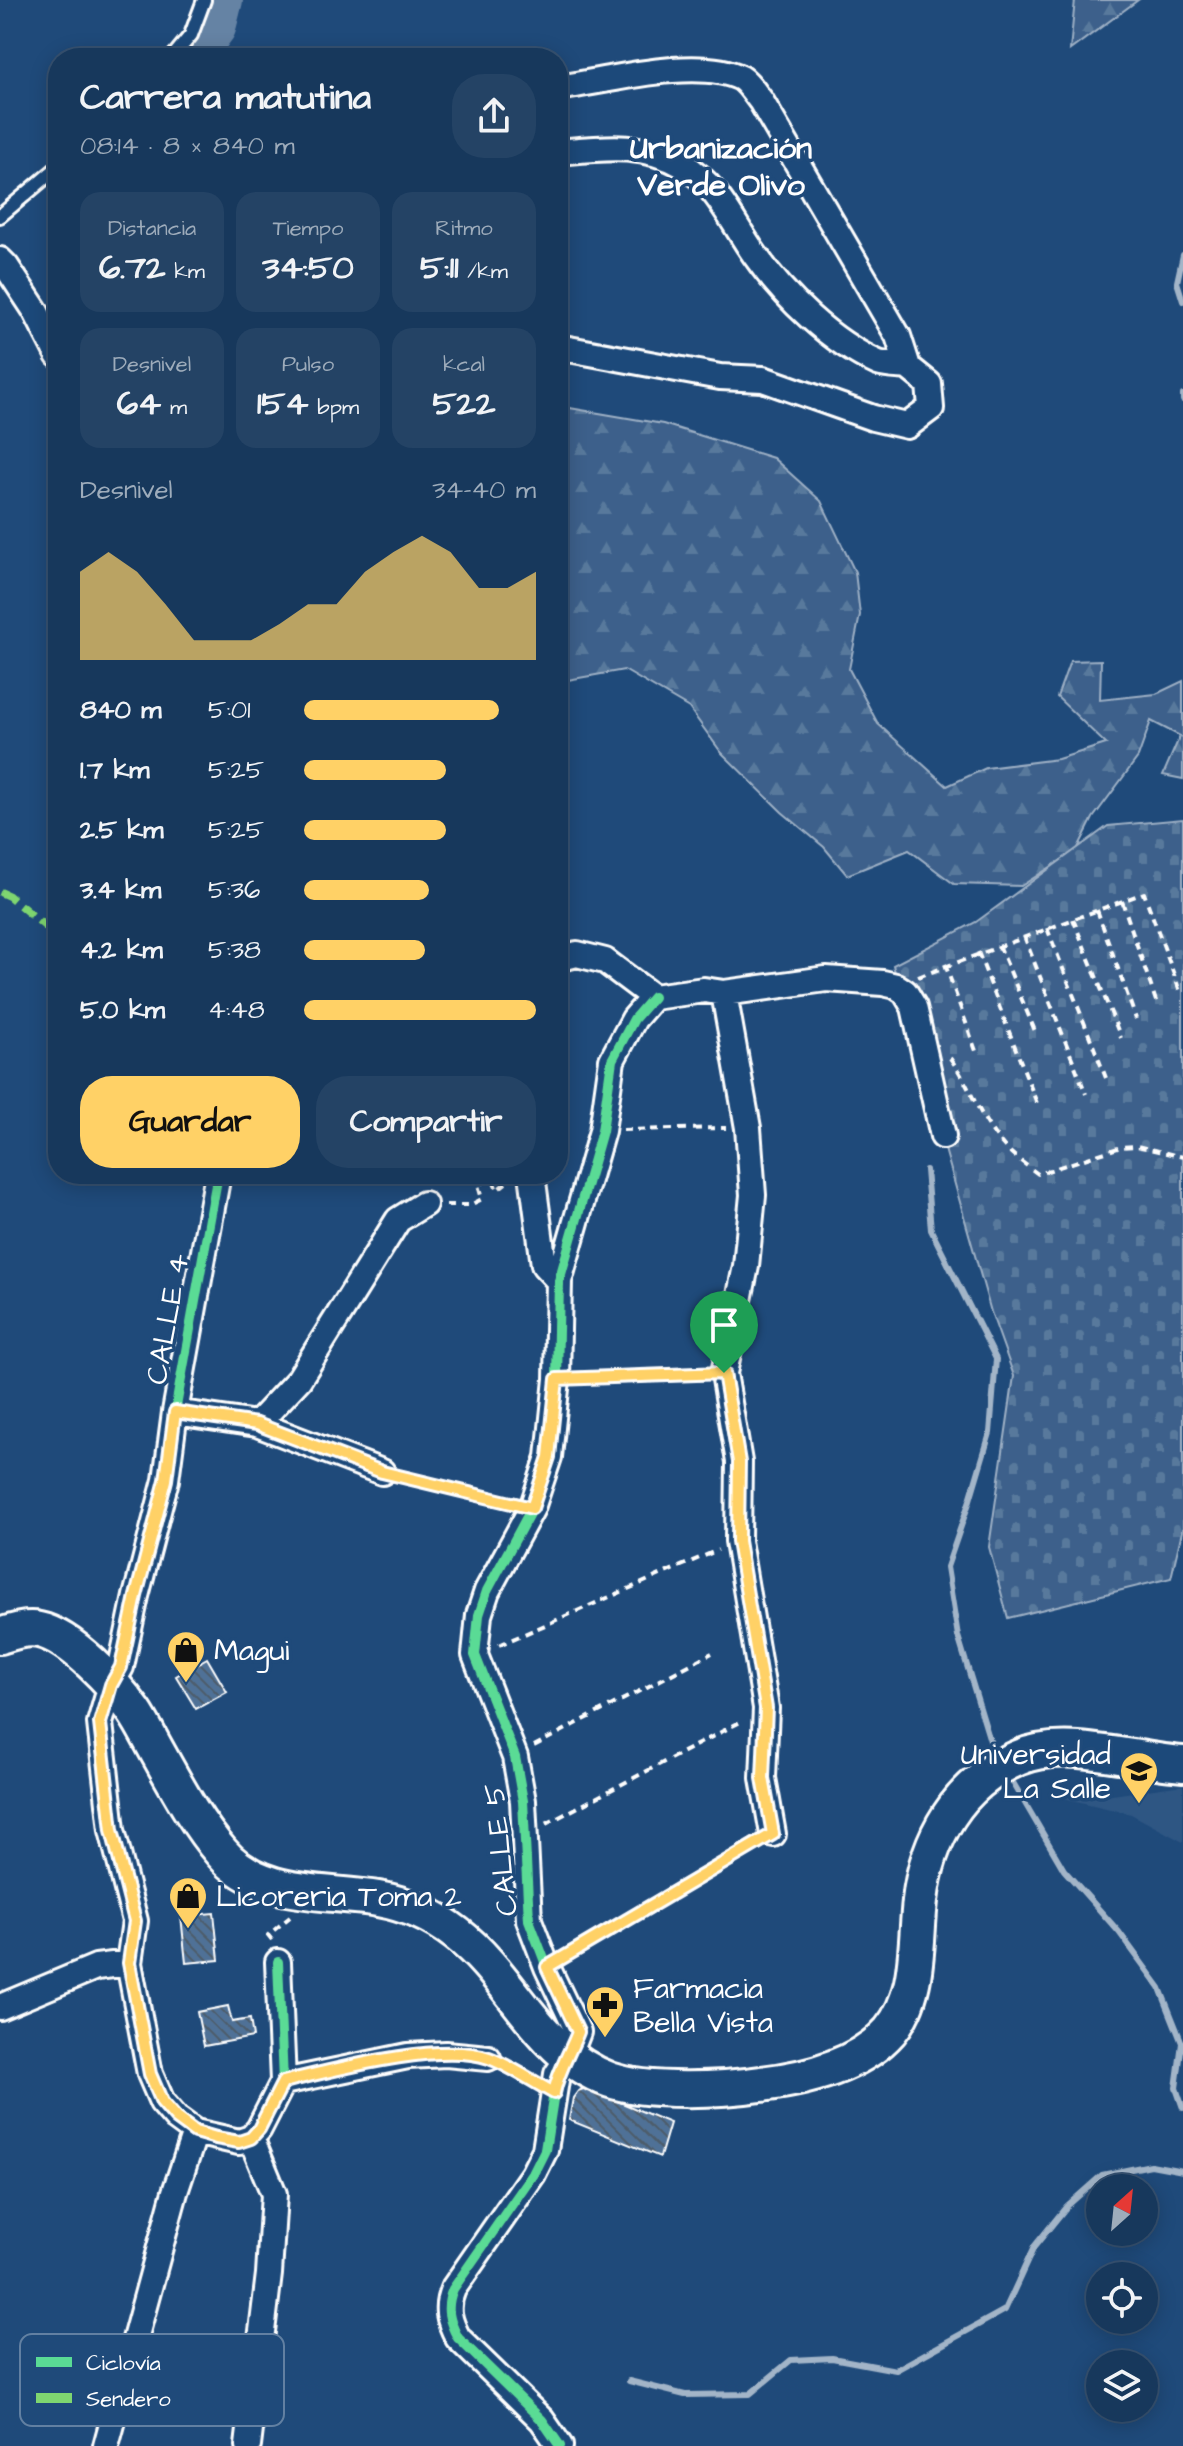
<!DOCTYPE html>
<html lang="es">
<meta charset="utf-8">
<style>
:root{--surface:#17385c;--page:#244365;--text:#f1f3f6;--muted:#9eacbb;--line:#365272;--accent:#ffd166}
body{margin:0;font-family:"Architects Daughter",sans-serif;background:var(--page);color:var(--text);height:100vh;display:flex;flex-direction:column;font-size:30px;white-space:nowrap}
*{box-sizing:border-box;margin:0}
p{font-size:26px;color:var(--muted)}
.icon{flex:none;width:44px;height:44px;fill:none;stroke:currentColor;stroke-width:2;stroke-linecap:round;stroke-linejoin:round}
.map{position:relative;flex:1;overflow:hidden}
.side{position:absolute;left:48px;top:48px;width:520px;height:1136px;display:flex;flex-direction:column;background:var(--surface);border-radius:32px;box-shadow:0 4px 20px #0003,0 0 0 2px var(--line)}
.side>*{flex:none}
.needle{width:52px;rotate:27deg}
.fabs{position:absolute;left:1086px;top:2174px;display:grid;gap:16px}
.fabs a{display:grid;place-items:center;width:72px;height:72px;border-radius:50%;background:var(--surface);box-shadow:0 4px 20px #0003,0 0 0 2px var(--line);font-size:40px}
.pin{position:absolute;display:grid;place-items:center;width:68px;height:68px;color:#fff;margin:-82px -34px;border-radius:50% 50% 50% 0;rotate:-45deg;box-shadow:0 0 8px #0007}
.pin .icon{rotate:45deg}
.round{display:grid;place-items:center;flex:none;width:84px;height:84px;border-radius:32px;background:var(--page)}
.overview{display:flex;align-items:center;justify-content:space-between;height:136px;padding:0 32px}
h1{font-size:36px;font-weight:700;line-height:60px}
.stats{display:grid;grid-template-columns:repeat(3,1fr);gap:12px;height:136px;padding:8px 32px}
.stats div{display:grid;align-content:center;border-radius:20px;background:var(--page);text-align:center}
.stats b{font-size:34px;font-weight:700}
.stats small{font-size:22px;font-weight:400}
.stats p{font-size:22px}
.chart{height:224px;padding:16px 32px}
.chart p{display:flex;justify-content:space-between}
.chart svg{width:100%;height:144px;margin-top:8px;fill:var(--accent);opacity:.7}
.action{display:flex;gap:16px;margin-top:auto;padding:16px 32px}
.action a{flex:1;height:92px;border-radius:32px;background:var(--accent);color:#111;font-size:32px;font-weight:700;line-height:92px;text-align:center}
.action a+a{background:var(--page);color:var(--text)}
ul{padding:0 32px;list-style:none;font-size:26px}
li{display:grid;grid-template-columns:128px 96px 1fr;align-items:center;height:60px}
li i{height:20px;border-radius:10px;background:var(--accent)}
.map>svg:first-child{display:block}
</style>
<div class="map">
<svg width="1183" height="2446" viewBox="0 0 1183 2446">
<defs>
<pattern id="forest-firs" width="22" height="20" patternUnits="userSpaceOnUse" patternTransform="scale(2)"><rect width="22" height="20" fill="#3c618b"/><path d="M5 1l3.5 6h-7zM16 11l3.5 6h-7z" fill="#59799c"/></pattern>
<pattern id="cemetery-stones" width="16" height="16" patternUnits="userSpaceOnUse" patternTransform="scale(2)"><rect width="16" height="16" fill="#3c618b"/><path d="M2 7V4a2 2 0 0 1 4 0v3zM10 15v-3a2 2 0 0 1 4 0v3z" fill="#59799c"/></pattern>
<pattern id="building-back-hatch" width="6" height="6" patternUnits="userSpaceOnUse" patternTransform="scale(2)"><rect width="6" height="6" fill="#507197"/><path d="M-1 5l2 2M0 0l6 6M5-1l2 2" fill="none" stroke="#4e5b6a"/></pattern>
</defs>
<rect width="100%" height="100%" fill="#1f4a7a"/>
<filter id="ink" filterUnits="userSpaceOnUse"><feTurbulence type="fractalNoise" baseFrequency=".0125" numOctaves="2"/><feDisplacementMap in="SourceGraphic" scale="16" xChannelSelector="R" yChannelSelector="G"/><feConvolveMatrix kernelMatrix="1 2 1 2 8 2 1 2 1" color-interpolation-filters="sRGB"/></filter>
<g filter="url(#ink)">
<path fill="#2e5683" d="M1183,1785V1842L1131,1814L1055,1796H1105Z"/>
<path fill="url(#forest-firs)" stroke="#9eb0c5" stroke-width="2" d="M1075,0H1138L1070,50Z
M558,406L663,424L773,458L821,501L855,572L860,615L849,669L878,724L947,786L986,768L1058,759L1106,744L1057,697L1070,661L1101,660L1100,700L1156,694L1183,681V779L1163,775L1180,736L1151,721L1138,757L1093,818L1077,850L1021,886L954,884L909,850L847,875L824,847L782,812L721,752L689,708L624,670L562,681L558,679Z"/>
<path fill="url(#cemetery-stones)" stroke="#9eb0c5" stroke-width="2" d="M1183,819V1527L1171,1578L1008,1618L989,1547L1014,1376L991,1312L893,965L976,922L1108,826Z"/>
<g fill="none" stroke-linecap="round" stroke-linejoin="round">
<path stroke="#a3b5c8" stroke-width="6" d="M1183,255L1177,282L1183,301
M1183,395V400
M926,1170L931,1230L996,1359L990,1433L970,1500L947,1567L958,1636L990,1741
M1008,1774L1064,1870L1119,1932L1160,1988L1182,2043L1176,2088L1183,2108
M629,2381L685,2395L750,2394L791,2360L832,2358L896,2370L1005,2310L1034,2247L1067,2206L1102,2175L1151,2165L1183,2171"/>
<path stroke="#6583a4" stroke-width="38" d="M195,58L217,28L224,0"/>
</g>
<path fill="url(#building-back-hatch)" stroke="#fff" stroke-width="2" d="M207,1658L227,1692L196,1709L176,1676Z
M214,1913L219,1960L186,1963L181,1916Z
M228,2006L232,2022L250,2019L253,2037L204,2046L197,2012Z
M586,2088L670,2123L660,2157L569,2120L573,2098L578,2091Z"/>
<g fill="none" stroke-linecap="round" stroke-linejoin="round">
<defs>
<path id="lane" d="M172,58L191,35L204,0
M0,216L58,167"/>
<path id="street" d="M558,88C606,81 698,56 741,78C749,83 755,94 761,101L898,336L908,367L929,384L931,408L907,426L873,418L763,379L720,377L558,347
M558,152C603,148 642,142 683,165C717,184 733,224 755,255C784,297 831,342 878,363C887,366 898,366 908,367
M0,260L6,266L35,310L58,355
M558,959L577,954L605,961L653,997L704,990L724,993L826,979L883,983L896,986L905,992L914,1007L943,1136
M724,993L748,1128L753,1195L746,1266L724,1373L739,1462L738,1541L766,1708L763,1778L773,1834
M218,1174L175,1412L166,1480L136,1596L121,1667L111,1685L100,1723L112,1830L135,1921L129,1963L150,2074L162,2102L176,2118L195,2132L239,2142L251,2138L259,2129L283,2082L278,1962
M532,1174L544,1265L559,1281
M175,1412L257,1424L382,1472
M257,1424L299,1379L398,1220L424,1204
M0,2007L96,1967L129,1963
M283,2082L408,2056L446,2054L488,2058
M106,2446L175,2192L195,2132
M248,2446L269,2274L274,2194L251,2138
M560,2446L542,2420L458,2338C449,2321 445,2308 453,2289L533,2174L545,2150L557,2074L568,2058L578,2032L547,1967L529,1920L523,1801L515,1757L475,1655L479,1615L487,1591L532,1508L549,1457L557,1379L559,1281L602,1131L612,1060L634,1019L653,997"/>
<path id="secondary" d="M0,1636C12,1632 26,1627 39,1630C72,1637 115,1685 134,1711C143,1724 150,1739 158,1753C177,1787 196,1823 222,1853C260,1898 326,1890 378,1899C406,1904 434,1916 457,1934C514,1978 539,2055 610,2080C648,2093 721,2090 761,2084C805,2079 859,2066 890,2031C920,1995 915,1945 920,1901C927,1838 958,1784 1018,1758C1065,1737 1133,1761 1183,1764"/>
</defs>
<use href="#lane" stroke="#fff" stroke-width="18"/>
<use href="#street" stroke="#fff" stroke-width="30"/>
<use href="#secondary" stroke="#fff" stroke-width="40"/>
<path stroke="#fff" stroke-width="4" stroke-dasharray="8 6" stroke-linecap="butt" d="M1122,901L1157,1004
M1097,910L1136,1019
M1073,919L1121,1038
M1047,928L1106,1078
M1024,936L1086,1094
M999,945L1035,1031
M978,952L1038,1106
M945,964L976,1051
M918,977L1144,893L1181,994
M950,1058C970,1085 980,1120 1003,1145C1013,1156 1026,1165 1038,1174L1121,1147L1137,1146L1183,1157
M623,1130L726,1128
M446,1205H470L482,1199L478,1185L492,1178L497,1190L512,1178
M579,1378L702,1374
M402,1477L510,1502
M499,1645L718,1550
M534,1746L712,1653
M546,1824L744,1720
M272,1940L268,1935L290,1917
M566,1956L755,1845
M508,2068L535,2083"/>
<use href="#lane" stroke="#1f4a7a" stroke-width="12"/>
<use href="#street" stroke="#1f4a7a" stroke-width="24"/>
<use href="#secondary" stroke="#1f4a7a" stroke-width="34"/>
<path stroke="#7fd670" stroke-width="8" stroke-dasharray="16 8" stroke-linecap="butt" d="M0,892L9,896L58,937"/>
<defs>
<path id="cycleway" d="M218,1174L175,1412L166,1480L136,1596L121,1667L111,1685L100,1723L112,1830L135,1921L129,1963L150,2074L162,2102L176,2118L195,2132L239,2142L251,2138L259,2129L283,2082L278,1962
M560,2446L542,2420L458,2338C449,2321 445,2308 453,2289L533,2174L545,2150L557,2074L568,2058L578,2032L547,1967L529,1920L523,1801L515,1757L475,1655L479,1615L487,1591L532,1508L549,1457L557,1379L559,1281L602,1131L612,1060L634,1019L653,997"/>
</defs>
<use href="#cycleway" stroke="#1f4a7a" stroke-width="15"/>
<use href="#cycleway" stroke="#5adb95" stroke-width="10"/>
</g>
</g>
<g fill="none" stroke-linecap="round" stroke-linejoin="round" filter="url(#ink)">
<defs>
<path id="route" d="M724,1373L739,1462L738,1541L766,1708L763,1778L773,1834L547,1967L578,2032C570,2053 558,2071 554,2093C533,2082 511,2066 489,2058C440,2041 334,2070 283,2082L259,2129L251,2138L239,2142L216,2138L195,2132L176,2118L162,2102L150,2074L129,1963L135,1921L112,1830L100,1723L111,1685L121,1667L136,1596L166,1480L175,1412L257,1424L382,1472L532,1508L549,1457L557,1379Z"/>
</defs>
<use href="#route" stroke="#fff" stroke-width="16"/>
<use href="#route" stroke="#ffd166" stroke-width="10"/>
</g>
<defs>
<symbol id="shop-pin" viewBox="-11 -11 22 30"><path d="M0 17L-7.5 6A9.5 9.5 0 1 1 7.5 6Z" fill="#ffd166" stroke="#1f4a7a"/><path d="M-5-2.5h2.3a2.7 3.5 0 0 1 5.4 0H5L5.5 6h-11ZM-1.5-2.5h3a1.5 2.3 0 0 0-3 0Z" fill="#111"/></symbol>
<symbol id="university-pin" viewBox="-11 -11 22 30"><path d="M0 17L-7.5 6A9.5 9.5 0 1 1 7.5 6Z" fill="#ffd166" stroke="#1f4a7a"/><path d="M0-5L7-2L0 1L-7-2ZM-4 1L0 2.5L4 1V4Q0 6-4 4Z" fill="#111"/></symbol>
<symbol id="pharmacy-pin" viewBox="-11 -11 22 30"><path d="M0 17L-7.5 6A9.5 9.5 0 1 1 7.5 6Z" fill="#ffd166" stroke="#1f4a7a"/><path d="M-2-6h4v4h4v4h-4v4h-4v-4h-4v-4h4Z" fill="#111"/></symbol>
</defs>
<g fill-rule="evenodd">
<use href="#shop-pin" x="164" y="1628" width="44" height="60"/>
<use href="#university-pin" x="1117" y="1749" width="44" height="60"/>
<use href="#shop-pin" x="166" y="1874" width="44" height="60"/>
<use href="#pharmacy-pin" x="583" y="1983" width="44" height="60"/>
</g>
<g text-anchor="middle" stroke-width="7" stroke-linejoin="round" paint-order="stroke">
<g font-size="30" fill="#fff" stroke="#1f4a7a">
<text transform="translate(167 1319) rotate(-80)" y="10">CALLE 4</text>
<text transform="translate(500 1850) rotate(-96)" y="10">CALLE 5</text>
</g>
<g font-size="30" fill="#fff" stroke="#1f4a7a" text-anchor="start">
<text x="214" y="1660">Magui</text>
<text x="1111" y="1764" text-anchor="end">Universidad<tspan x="1111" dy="34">La Salle</tspan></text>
<text x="216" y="1906">Licoreria Toma 2</text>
<text x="633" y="1998">Farmacia<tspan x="633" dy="34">Bella Vista</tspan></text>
</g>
<g font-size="32" font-weight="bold" fill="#fff" stroke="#1f4a7a">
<text x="721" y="158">Urbanización<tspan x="721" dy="37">Verde Olivo</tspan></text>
</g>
</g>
<rect x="20" y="2334" width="264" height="92" rx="12" fill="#1f4a7a" stroke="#6280a2" stroke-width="2"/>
<rect x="36" y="2357" width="36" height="10" fill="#5adb95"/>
<rect x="36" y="2393" width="36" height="10" fill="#7fd670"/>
<g font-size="22" fill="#fff">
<text x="86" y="2370">Ciclovía</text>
<text x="86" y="2406">Sendero</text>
</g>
</svg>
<div class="fabs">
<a><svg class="needle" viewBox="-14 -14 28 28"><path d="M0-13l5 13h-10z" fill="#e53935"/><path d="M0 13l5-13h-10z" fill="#9eacbb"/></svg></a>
<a><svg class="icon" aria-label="locate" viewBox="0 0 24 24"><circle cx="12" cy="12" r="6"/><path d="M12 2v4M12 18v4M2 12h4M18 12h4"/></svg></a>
<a><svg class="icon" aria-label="layers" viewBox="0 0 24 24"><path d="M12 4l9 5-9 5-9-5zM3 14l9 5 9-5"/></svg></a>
</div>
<div class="pin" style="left:724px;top:1373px;background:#1e9e55"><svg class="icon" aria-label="arrive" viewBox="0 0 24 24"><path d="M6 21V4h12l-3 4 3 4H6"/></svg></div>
<section class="side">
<div class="overview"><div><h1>Carrera matutina</h1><p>08:14 · 8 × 840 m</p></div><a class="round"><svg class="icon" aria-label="share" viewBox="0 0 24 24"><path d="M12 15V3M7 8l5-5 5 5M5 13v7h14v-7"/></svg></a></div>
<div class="stats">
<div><p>Distancia</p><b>6.72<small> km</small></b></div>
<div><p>Tiempo</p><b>34:50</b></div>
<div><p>Ritmo</p><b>5:11<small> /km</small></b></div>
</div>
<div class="stats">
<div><p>Desnivel</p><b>64<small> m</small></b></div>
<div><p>Pulso</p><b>154<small> bpm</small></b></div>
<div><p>kcal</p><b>522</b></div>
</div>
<div class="chart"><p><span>Desnivel</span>34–40 m</p>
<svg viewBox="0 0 160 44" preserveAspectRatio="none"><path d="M0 44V17L10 11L20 17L30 27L40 38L50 38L60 38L70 33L80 27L90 27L100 17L110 11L120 6L130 11L140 22L150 22L160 17V44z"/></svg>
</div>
<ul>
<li><b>840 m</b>5:01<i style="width:84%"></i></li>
<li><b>1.7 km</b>5:25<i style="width:61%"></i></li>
<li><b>2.5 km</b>5:25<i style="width:61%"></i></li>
<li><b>3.4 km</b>5:36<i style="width:54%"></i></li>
<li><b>4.2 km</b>5:38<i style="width:52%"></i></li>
<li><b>5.0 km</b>4:48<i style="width:100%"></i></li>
</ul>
<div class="action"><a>Guardar</a><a>Compartir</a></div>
</section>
</div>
